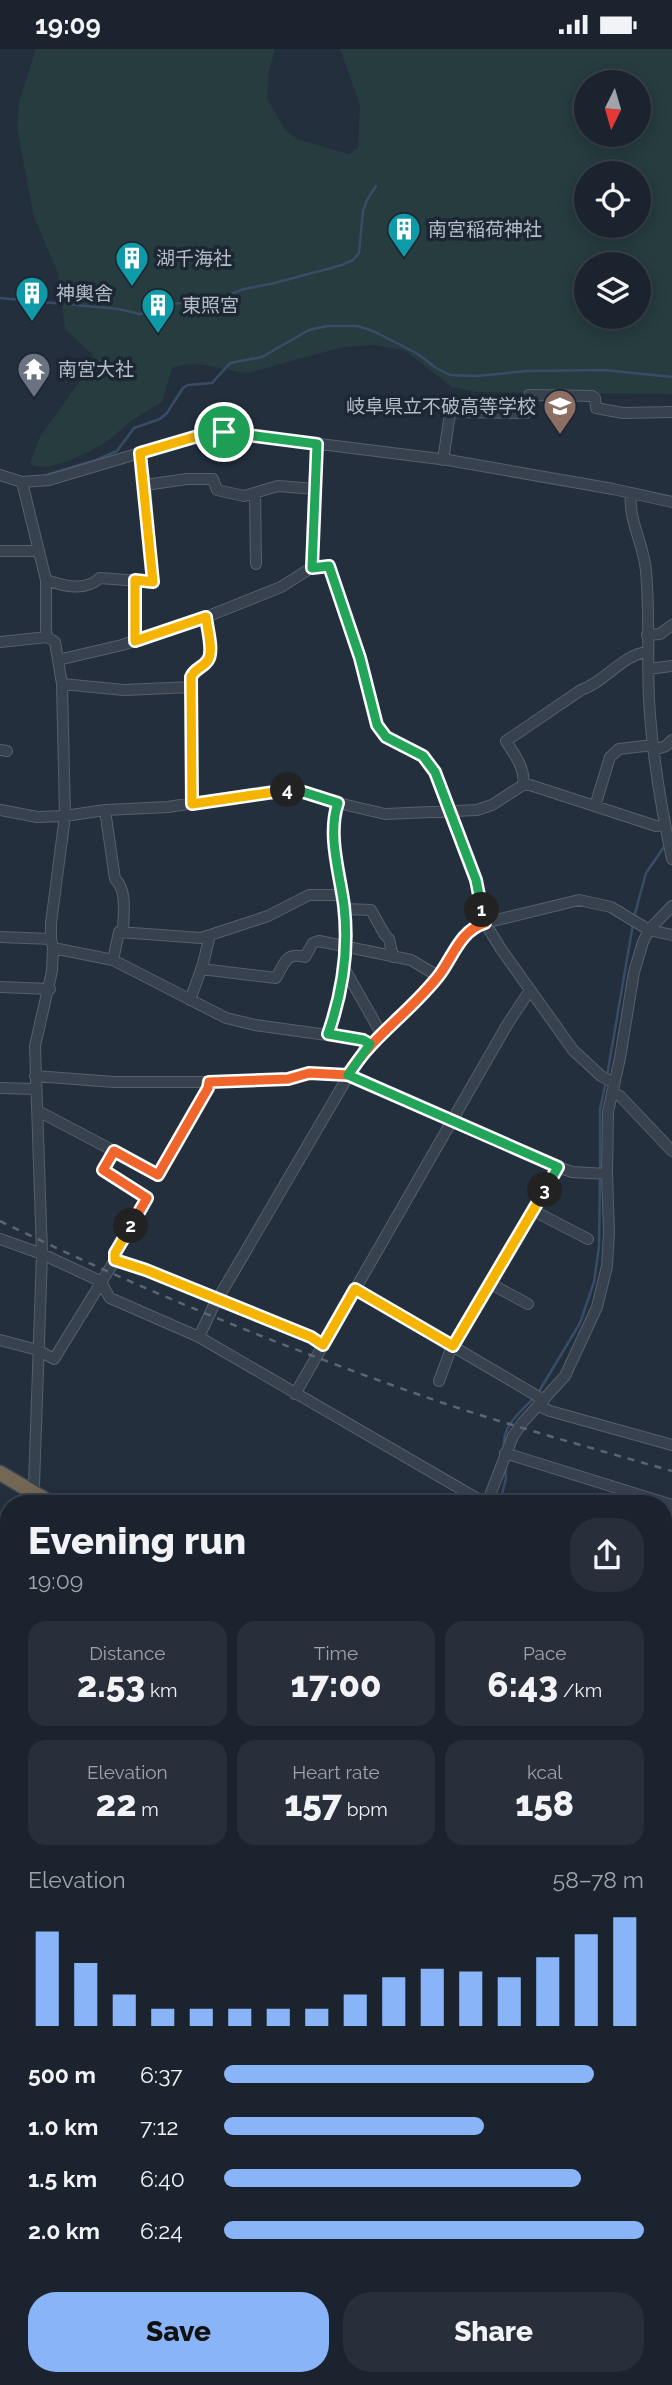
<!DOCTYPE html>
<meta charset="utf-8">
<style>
:root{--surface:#1b232e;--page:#282f3a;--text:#f1f3f6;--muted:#a0a4aa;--line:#39404a;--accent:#8ab4f8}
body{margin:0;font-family:Raleway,"Noto Sans JP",sans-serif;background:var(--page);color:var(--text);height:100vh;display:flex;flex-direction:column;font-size:26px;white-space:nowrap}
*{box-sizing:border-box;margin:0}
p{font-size:23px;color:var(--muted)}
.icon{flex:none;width:38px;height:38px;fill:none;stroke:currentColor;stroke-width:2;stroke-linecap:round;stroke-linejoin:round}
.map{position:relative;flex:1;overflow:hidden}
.panel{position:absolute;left:0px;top:1446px;width:672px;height:891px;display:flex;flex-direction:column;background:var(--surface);border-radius:28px 28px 0 0;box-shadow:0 4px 18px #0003,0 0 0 2px var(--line)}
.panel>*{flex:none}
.needle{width:46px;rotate:185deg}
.controls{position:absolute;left:574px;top:21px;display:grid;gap:14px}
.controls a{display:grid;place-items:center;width:77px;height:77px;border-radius:50%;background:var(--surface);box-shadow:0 4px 18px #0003,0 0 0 2px var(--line);font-size:35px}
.pin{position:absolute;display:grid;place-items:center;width:60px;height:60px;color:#fff;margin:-30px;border:4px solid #fff;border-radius:50%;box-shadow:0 2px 7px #0007}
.km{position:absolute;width:35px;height:35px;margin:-18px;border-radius:50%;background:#222;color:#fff;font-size:19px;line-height:35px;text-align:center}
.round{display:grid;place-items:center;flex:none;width:74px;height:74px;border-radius:28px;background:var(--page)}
.overview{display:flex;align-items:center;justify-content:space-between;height:119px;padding:0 28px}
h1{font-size:38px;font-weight:800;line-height:52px}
.stats{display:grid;grid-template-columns:repeat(3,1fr);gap:10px;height:119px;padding:7px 28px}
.stats div{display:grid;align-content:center;border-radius:18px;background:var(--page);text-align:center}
.stats b{font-size:35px;font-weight:800}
.stats small{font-size:19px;font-weight:400}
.stats p{font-size:19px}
.chart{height:196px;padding:14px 28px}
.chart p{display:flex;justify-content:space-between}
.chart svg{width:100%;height:126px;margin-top:7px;stroke:var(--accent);stroke-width:6}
.primary-button{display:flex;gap:14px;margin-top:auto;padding:14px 28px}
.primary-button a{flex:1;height:80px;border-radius:28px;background:var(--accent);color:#111;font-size:28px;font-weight:800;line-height:80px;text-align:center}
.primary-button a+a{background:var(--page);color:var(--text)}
ul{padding:0 28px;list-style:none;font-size:23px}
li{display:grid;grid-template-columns:112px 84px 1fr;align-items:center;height:52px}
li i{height:18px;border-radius:9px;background:var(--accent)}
.status{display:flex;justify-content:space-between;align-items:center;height:49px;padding:0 35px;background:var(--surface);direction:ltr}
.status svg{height:19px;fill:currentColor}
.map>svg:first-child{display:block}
</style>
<div class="status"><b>19:09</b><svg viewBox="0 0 49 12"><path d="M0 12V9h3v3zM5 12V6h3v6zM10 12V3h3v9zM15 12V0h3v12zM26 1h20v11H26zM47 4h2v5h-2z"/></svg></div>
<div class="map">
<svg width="672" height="2336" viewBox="0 0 672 2336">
<rect width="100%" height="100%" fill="#242f3e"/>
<path fill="#263c3f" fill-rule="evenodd" d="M36,0H275L269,22L267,49L285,81L299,91L349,105L358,99L360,56L340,0H672V345L476,343L452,338L404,301L372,296L343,298L248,324C222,322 199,309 172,319L162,353C153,359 143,364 134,370C124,377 115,387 104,394C91,403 42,427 30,414L40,388L94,312L93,306L65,280L58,224L34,168L17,79L19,53ZM586,33H639V86H586ZM586,124H639V177H586ZM586,215H639V268H586Z"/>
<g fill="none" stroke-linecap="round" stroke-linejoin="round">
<path stroke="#394c67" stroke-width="2.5" d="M0,249L118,260L140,265L172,255L220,249L244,240L275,234L342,216L353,211L359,204L363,162L367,151L376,137
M43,427L96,411L117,402L134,379L160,370L167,364L183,339L188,336L212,334L230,314L262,308L309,281L327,277H358L373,282L418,305L436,319L450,326L477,327L526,322L604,321L672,328
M634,868L646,824L666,795
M607,1027L633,875
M600,1121V1060L606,1033
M538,1344L580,1274L594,1233L599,1198L600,1127
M504,1398C502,1377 520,1363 534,1349
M500,1454L506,1429L505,1418
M663,1538L672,1537
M171,2336L172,2328"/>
<path stroke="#394c67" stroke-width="16" d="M0,2237L9,2241
M663,2308H672
M229,2328L254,2330L274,2328"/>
<defs>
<path id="minor" d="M140,404L145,436L187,430H213L217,441L244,447L278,437L315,440
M443,411L450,365L453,363L526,364L529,346L592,347L595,349L596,359L623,364L672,363
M0,426L22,433L49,431L197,387L224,383L448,411L613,440L672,453
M22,433L46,531V580L47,588L55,593L62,635L65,767L51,874V890L53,899L52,922L35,997L42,1205L34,1436L32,1443
M255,444L256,515
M631,444C628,472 644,495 646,522C650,565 647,608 649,651C652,704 661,758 672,810
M0,502H39
M311,519L316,395
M46,531C64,537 84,543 100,529L153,533L145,436
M135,531V592
M647,586L660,585L672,576
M0,593L47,588
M58,611L122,596L206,568L281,538L311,519L329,517L360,609L377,676L386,688L423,707L435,723L476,831L485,874L501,900L573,1001L601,1027L614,1034
M648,620L672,617
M62,635L124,641L191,638
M0,701L7,702
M654,701L666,697L672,691
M523,736C526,720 514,705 506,692L581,641C605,633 622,606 647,603
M192,755L191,628C195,619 203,618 208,611C214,602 207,579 206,568
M595,757L610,708L619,700L653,696
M0,761L37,768L65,767L105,761L168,758L264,743L297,741L338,754L385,765L477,761L492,756L523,736H530L656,777L665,776
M105,761L115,830C128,842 123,866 123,884
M345,860L371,861L385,886L389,890L393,908
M0,888L51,890
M53,899L113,911L226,969L255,976L363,991L370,995
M113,911L119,883L201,889L268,867L309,846H342
M344,919L381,984
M201,920L276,929C285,914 285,903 305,908L313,894L319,892L411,911L438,927
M0,938L50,940
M190,951L203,915L210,886
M328,985C342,945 350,900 344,857C340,825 327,786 338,754
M35,1027L114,1033H229L288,1030L309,1024L348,1026L558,1118L572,1123L607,1125L609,1183L607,1217L597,1258L565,1327L523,1373L513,1387L487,1454
M0,1039L36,1040
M612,1043L620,1047L672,1102
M38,1062L114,1102
M607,1125L608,1063L620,1009L634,923L643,893L649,881L672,857
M532,1161L588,1190
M0,1190L42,1205L100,1232L110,1249L199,1288L485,1454
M115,1211V1204L147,1149L103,1121L114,1102L157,1126L208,1039L209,1033
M489,1234L528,1255
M355,1240L544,1351
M199,1288L213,1258L360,1007L427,940L444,918L458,895L476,876L579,851L611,858L649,881L672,886
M0,1291L38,1301L54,1310L115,1211L146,1221L311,1288L323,1296
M439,1332L452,1297L558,1118
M295,1345L507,976L530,941
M539,1357L550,1362L672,1396
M505,1404L672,1456
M0,1603L9,1604
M0,1671L9,1672
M0,1721H6
M0,1768L9,1771
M663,1797L672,1800
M7,1848L9,1826
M0,1924L9,1925
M663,1955L672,1954
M0,2054L9,2063
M0,2103L9,2104
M663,2107L672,2108
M663,2230L672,2229
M317,2328L323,2336"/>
<path id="major" d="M0,2317L9,2320
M27,2328L50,2336"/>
<path id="highway" d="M0,1424L51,1454
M663,1746L672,1749"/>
</defs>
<use href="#minor" stroke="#565f6c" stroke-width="12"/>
<use href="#major" stroke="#414a57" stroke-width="15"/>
<use href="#highway" stroke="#434c59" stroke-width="17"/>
<use href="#minor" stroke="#38414e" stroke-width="10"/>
<use href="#major" stroke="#56606e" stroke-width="12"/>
<use href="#highway" stroke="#746855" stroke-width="14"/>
<path stroke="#5a6575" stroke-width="2.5" stroke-dasharray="7 7" stroke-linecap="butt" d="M0,1172C143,1242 292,1302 443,1354C518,1379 595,1400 672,1422
M0,1561L9,1564
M663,1759L672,1761"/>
</g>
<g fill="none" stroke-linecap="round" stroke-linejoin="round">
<defs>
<path id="split-1" d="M224,383L317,395L312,519L329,517L360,609L377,676L386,688L423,707L435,723L476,831L482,861"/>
<path id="split-2" d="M131,1177L147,1149L103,1121L114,1102L158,1126L208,1039L209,1033L288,1030L309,1024L348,1026C373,986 412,962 440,925C453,907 461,881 485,874L482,861"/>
<path id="split-3" d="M131,1177L115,1204V1211L146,1221L311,1288L323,1296L355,1240L453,1297L545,1141"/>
<path id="split-4" d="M288,741H297L338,754C327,786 340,825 344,857C349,900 342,945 328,985L363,991L370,995L348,1026L558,1118L545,1141"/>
<path id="split-5" d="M224,383L198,387L140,404L153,533L135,531V592L206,568C207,579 214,602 208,611C203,619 195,619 191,628L192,755L288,741"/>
</defs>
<use href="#split-1" stroke="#fff" stroke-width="14"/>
<use href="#split-2" stroke="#fff" stroke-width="14"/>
<use href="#split-3" stroke="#fff" stroke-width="14"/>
<use href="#split-4" stroke="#fff" stroke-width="14"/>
<use href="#split-5" stroke="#fff" stroke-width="14"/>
<use href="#split-1" stroke="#22a559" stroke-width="9"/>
<use href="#split-2" stroke="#f0652b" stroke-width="9"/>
<use href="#split-3" stroke="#f5b400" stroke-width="9"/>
<use href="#split-4" stroke="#22a559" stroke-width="9"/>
<use href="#split-5" stroke="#f5b400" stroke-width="9"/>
</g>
<defs>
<symbol id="building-pin" viewBox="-11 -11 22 30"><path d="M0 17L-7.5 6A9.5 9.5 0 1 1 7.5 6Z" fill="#0f9aa8" stroke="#1d2633"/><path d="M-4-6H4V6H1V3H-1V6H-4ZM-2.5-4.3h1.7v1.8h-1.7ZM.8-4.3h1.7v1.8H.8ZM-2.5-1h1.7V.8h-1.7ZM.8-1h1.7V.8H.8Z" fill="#fff"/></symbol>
<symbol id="temple-pin" viewBox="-11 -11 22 30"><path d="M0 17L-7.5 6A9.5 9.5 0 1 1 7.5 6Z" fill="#6b7280" stroke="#1d2633"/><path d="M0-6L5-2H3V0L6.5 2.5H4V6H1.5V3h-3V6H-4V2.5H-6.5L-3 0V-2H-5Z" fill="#fff"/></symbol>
<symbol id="university-pin" viewBox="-11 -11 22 30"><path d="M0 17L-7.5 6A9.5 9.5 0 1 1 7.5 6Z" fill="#8d6e63" stroke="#1d2633"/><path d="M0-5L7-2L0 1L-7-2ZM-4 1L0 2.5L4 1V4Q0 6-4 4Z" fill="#fff"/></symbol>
</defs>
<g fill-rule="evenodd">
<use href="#building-pin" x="385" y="161" width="38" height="52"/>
<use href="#building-pin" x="113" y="190" width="38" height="52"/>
<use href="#building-pin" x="13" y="225" width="38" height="52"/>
<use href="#building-pin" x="139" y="237" width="38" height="52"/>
<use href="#temple-pin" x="15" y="301" width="38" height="52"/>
<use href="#university-pin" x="541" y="338" width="38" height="52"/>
</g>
<g text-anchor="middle" stroke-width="7" stroke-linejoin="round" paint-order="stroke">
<g font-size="19" fill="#b4bcc9" stroke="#1d2633" text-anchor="start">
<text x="428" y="187">南宮稲荷神社</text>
<text x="156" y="216">湖千海社</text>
<text x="56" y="251">神輿舎</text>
<text x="182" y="263">東照宮</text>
<text x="58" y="327">南宮大社</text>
<text x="536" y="364" text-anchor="end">岐阜県立不破高等学校</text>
</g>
</g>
</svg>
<div class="controls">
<a><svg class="needle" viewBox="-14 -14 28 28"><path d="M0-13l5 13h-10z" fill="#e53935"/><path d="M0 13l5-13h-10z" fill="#a0a4aa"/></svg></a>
<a><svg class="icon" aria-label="locate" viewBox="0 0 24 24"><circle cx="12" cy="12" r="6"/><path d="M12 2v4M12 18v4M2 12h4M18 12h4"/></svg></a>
<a><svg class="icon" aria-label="layers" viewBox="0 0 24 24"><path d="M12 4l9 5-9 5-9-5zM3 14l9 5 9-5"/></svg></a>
</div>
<div class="pin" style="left:224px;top:383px;background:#1e9e55"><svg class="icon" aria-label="arrive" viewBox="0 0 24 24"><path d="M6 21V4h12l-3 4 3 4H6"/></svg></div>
<b class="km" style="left:482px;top:861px">1</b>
<b class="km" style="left:131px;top:1177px">2</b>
<b class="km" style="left:545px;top:1141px">3</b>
<b class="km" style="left:288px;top:741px">4</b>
<section class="panel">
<div class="overview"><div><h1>Evening run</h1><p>19:09</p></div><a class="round"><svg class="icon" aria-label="share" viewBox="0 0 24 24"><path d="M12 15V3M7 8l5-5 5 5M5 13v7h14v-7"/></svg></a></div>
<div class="stats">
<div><p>Distance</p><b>2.53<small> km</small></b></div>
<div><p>Time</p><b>17:00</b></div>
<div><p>Pace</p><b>6:43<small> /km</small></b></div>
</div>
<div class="stats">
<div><p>Elevation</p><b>22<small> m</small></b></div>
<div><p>Heart rate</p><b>157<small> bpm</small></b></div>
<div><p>kcal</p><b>158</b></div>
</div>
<div class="chart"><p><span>Elevation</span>58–78 m</p>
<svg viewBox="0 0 160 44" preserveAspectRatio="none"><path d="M5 44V11M15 44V22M25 44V33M35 44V38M45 44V38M55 44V38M65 44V38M75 44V38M85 44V33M95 44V27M105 44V24M115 44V25M125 44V27M135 44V20M145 44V12M155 44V6"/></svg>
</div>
<ul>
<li><b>500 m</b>6:37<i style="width:88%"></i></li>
<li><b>1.0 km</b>7:12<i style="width:62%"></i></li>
<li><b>1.5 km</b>6:40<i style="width:85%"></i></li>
<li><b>2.0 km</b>6:24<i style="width:100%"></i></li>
</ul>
<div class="primary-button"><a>Save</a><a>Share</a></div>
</section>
</div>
